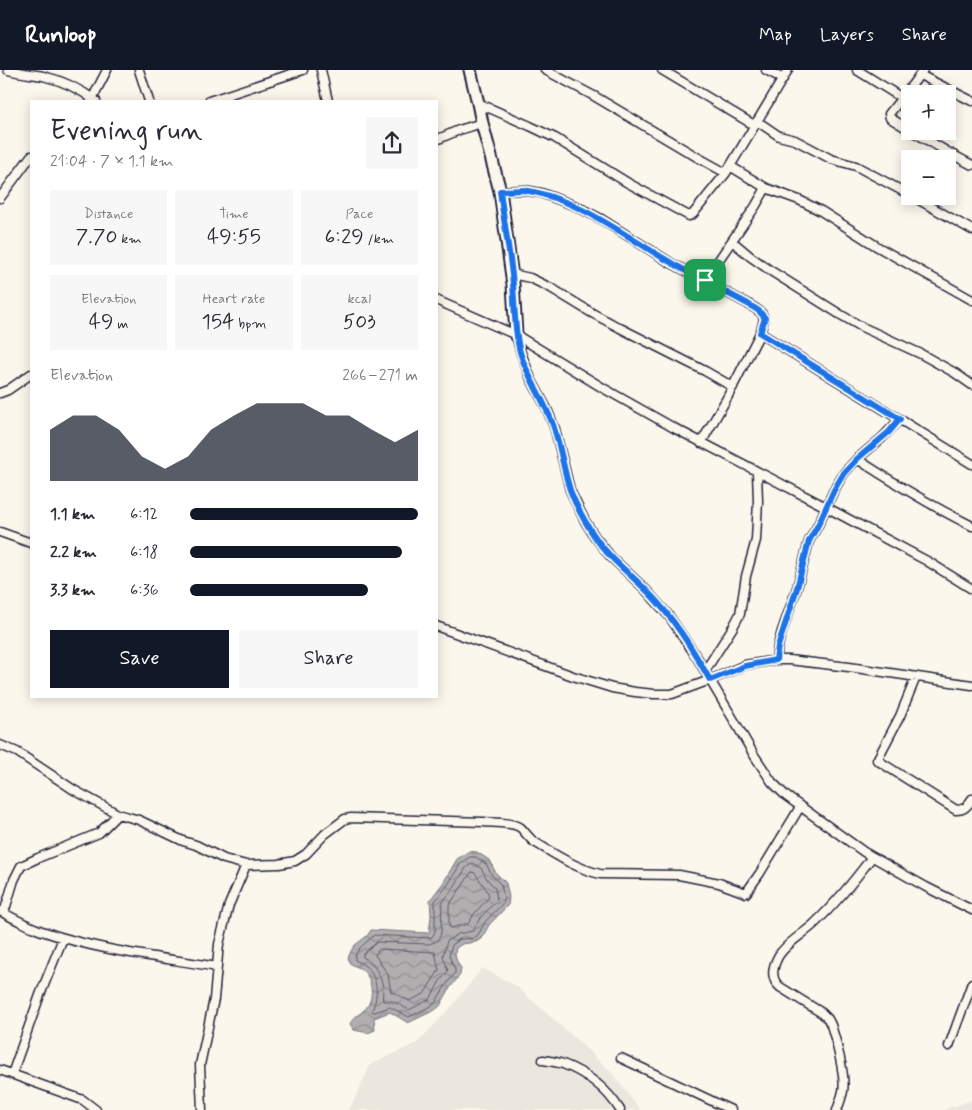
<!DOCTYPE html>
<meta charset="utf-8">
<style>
:root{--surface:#fff;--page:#f7f7f7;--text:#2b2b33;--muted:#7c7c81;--accent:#111827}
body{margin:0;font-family:Mynerve,sans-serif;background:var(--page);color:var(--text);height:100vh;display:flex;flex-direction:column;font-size:19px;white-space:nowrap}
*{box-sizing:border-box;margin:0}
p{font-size:16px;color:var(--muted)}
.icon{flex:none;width:28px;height:28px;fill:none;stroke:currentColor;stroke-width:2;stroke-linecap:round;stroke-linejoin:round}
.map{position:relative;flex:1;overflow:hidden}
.side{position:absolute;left:30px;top:30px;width:408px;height:598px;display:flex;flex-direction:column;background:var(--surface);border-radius:0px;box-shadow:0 2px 12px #0003}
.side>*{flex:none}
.buttons{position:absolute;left:901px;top:15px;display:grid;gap:10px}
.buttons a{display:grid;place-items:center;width:55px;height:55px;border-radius:0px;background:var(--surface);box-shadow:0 2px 12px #0003;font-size:25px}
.pin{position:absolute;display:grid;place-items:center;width:42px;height:42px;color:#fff;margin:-21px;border-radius:10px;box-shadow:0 2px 8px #0006}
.round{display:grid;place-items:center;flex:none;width:52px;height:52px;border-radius:0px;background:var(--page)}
.headline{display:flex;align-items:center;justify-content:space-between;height:85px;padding:0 20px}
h1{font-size:28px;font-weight:600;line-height:38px}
.figures{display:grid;grid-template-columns:repeat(3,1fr);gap:8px;height:85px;padding:5px 20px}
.figures div{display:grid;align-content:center;border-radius:0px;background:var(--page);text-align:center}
.figures b{font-size:21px;font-weight:600}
.figures small{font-size:14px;font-weight:400}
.figures p{font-size:14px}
.chart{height:140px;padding:10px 20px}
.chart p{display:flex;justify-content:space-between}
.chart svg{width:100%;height:90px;margin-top:5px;fill:var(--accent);opacity:.7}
.primary-button{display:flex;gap:10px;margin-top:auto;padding:10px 20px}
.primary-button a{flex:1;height:58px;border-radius:0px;background:var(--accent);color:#fff;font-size:20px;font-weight:600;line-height:58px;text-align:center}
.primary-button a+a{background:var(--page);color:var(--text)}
ul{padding:0 20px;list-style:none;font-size:16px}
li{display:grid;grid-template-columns:80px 60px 1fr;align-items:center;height:38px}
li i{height:12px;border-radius:6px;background:var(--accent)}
header{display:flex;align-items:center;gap:30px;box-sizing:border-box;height:70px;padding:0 25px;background:var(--accent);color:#fff}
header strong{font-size:24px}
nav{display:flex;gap:28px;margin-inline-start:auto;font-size:18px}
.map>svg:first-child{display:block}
</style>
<header>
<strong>Runloop</strong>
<nav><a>Map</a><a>Layers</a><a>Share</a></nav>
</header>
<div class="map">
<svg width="972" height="1040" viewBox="0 0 972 1040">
<defs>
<pattern id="water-waves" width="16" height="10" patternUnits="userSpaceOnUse" patternTransform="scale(1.25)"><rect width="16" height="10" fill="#b1aeb0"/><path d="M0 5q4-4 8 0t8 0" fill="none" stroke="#908d90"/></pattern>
</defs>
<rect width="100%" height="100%" fill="#fbf7ec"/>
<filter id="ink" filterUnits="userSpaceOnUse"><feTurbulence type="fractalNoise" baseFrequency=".02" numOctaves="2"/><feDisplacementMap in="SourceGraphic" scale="10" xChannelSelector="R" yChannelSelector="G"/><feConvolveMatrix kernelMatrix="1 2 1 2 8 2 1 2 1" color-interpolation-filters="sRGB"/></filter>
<g filter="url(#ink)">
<path fill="#ebe7df" d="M482,898L516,916L579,972L613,1004L640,1040H349L371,994L417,973L453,935Z
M972,1030V1040H943Z"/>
<path fill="url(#water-waves)" stroke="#787681" d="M469,781L477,782L489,790L496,803L506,813L509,827L508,835L489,855L482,868L476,872L462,874L456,878C454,886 456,891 461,898L460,905L450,918L440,936L435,940L408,953L390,942L374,948L375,960L368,963L354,960L350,954C354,946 358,946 364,940C375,931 373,908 362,900C359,897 354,896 351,894L348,888L351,881L355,875L367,866L371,860L429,863L431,846L430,830L443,813L457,789Z"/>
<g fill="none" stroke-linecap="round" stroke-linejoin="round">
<path stroke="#5b5a6a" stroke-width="1" d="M470,787H476L486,794L492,805L501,815L504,827V832L485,852L478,865L474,868L460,869L452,875L449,885L452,893L455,899V903L446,915L435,933L431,936L409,947L390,937L375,942H373L372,940C379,927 378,905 365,896C362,893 358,892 355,890C354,879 367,873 374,865L428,868L432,867L435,862V831L447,816L461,793Z
M473,793L481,798L487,809L495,818L497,830L480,848L473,861L458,864L447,871L443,886L448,901L440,911L430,929L409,940L393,931H383C382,927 383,923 383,919C382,906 374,893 363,887V884L377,872L428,874C435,873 439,870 441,863L442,833L452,820L466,798Z
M472,802L475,803C479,810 489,821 489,827L474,844L468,854L450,858L449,856V836Z
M380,879L435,882L439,900L424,924L409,931L397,924L391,922L388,905L375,885L376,883Z"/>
<defs>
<path id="street" d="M8,0C20,3 31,4 43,6C61,10 81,20 96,31
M139,0L149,31
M321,0L328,31
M545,0L594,26L697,87L726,103
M662,0L754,55
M766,0L783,9
M857,0L902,28
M920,5L972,31
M91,31L107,0
M209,31L303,0
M478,33L530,56L555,68L628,113L689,146L693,144L726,103L788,0
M757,51L779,66L795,70L831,89L856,96L910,125
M910,60L890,48L889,44L912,15L923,0
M912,61L946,81L972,95
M436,70L459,60L482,53
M730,96L766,118L799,130L821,141L878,177L972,230
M500,121L524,120L541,123L576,136L601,149L671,193L748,234C764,244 767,244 760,263L727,328L701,373
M912,126L972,160
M0,128L31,86
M732,171L751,187L771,201L841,245L862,257L921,284L955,303L972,315
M512,204L530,208L551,218L592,243L620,258L705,301L733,317
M705,210L755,137L766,118
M436,230L516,265L603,318L674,358L826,437L927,491L972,519
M760,263L972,394
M516,265L521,283L531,309L547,339L555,359L570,420L578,437L585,451L595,467L611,487L645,519L669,546L698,589L710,610L735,652L754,685L772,712L786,726L864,782L926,817L972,840
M0,323L8,320L31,304
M857,389C894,413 932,436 972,456
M0,462L31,473
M436,556L573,606L612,618L635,622L654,624H672L710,610L745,595L776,590H789L849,597L972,615
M776,590L778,576L782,561L797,518L809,471L818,455L834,420L844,403L857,389L882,368L900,349
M705,601L733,557L740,544L746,506L756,470L758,431L757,402
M916,607L900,646L877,690L956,740C965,740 967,736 972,729
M0,675L17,682L74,720L118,744L139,750L183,771L196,775L224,789L246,795L279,794L295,791L306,784L325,764L345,749L351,748L484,752C493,753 514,752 521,758C525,762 528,767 533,771C554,784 575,798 600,804L679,805L719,813L746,823L760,803L800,737
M0,841C15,849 29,857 45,862C100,881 159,887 217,897
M4,843L14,810L21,796L38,788L99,763L118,744
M949,976L972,913
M621,988L731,1040
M543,990C550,991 557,992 563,994C586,1003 607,1019 620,1040
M0,1000L83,1030L96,1040
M12,1004L40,925L63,868
M202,1040L200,995L214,929L219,874L229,835L246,795
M837,1040C839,1034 842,1027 843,1021C846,1007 836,970 831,955L828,949L822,943L780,917C778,915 776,913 775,911C771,903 775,892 779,885C788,872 802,865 814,854C836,833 854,811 872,787"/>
<path id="secondary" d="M470,0L478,33L482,53L500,121L513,214L516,265"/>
</defs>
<use href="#street" stroke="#22223b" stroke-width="11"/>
<use href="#secondary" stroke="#22223b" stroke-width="15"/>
<use href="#street" stroke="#fbf7ec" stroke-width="8"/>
<use href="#secondary" stroke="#fbf7ec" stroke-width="11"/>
</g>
</g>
<g fill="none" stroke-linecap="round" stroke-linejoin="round" filter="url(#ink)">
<defs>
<path id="route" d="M524,120C579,129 623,165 670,192C696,207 722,220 748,234L759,241L765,248L760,263L900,349L889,362L857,389L844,403L834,420L818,455L809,471L797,518L778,576L776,590L745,596L710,610C692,578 673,547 647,521C629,503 609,488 595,467C585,452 576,436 570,420C564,401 561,380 555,361C547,333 528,310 520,282C514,260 515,237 513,214C510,183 504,152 500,121Z"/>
</defs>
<use href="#route" stroke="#fff" stroke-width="10"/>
<use href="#route" stroke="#1a73e8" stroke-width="6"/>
</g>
</svg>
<div class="buttons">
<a>+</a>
<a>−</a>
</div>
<div class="pin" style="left:705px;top:210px;background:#1e9e55"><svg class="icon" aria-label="arrive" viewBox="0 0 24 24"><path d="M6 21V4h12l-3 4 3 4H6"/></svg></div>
<section class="side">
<div class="headline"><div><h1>Evening run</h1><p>21:04 · 7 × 1.1 km</p></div><a class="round"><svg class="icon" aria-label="share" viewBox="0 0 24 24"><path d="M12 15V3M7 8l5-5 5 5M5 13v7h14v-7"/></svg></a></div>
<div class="figures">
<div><p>Distance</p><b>7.70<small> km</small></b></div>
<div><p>Time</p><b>49:55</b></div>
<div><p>Pace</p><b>6:29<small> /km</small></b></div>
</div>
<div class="figures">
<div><p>Elevation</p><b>49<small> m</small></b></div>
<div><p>Heart rate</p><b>154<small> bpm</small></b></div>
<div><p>kcal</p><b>503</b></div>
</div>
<div class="chart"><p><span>Elevation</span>266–271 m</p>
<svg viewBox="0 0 160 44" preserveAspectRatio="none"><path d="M0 44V19L10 12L20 12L30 19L40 32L50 38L60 32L70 19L80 12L90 6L100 6L110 6L120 12L130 12L140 19L150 25L160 19V44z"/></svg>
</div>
<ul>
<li><b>1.1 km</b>6:12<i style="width:100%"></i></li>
<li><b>2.2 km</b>6:18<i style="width:93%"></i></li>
<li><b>3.3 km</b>6:36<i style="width:78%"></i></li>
</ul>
<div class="primary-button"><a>Save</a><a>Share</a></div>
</section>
</div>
